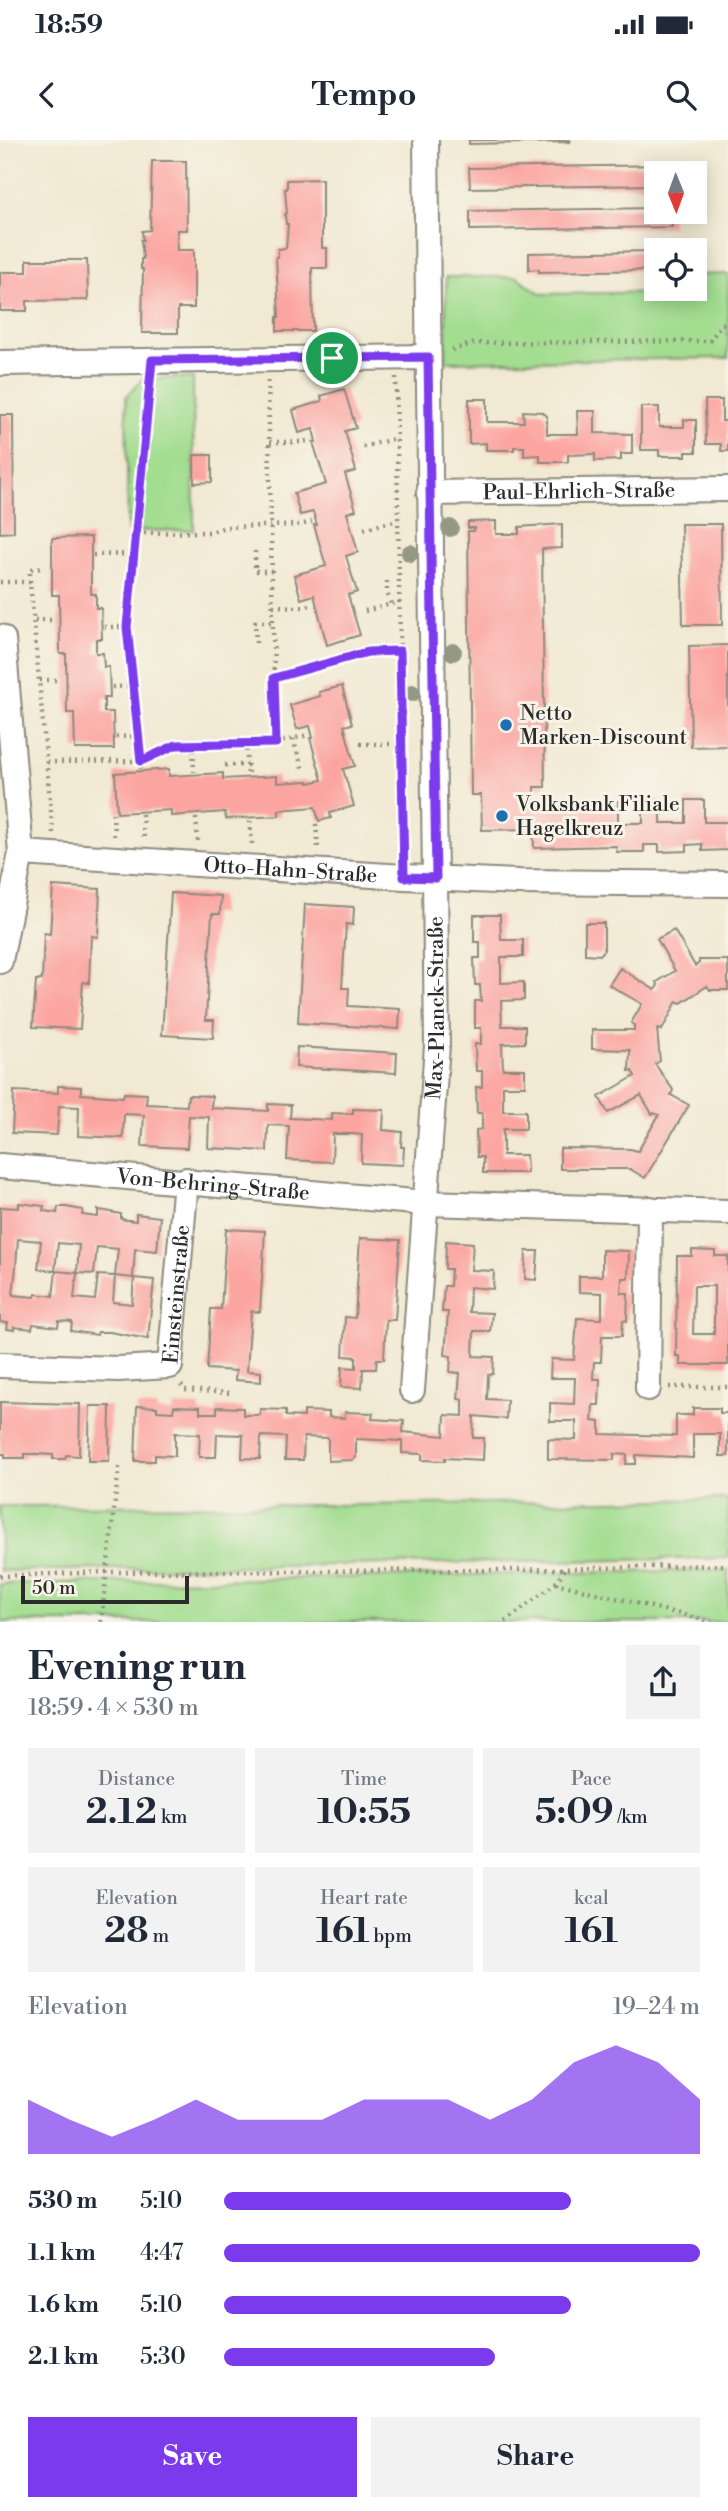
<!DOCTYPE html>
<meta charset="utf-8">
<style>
:root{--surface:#fff;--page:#f2f2f3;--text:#1f2937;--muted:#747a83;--accent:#7c3aed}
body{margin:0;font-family:"Libre Bodoni",serif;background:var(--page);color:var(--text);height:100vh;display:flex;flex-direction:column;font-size:26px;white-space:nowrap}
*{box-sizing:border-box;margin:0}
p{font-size:23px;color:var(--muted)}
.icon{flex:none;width:38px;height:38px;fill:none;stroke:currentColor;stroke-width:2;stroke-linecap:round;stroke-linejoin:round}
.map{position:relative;height:1482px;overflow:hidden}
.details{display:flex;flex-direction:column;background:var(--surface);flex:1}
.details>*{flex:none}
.needle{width:46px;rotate:179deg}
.controls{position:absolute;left:644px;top:21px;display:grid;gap:14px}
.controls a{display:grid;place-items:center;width:63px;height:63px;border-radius:0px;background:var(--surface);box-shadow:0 4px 18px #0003;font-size:35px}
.scale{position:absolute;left:21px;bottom:18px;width:168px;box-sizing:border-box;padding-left:7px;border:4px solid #2b2b2b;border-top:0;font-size:19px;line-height:24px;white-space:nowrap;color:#2b2b2b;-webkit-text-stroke:5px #f7f3e8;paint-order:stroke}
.pin{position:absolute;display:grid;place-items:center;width:60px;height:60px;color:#fff;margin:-30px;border:4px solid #fff;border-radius:50%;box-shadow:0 2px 7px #0007}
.round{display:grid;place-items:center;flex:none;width:74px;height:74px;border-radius:0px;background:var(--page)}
.overview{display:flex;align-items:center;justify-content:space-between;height:119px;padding:0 28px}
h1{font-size:38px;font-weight:800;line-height:52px}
.metrics{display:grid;grid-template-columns:repeat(3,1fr);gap:10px;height:119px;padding:7px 28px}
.metrics div{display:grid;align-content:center;border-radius:0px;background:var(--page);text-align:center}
.metrics b{font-size:35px;font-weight:800}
.metrics small{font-size:19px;font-weight:400}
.metrics p{font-size:19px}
.chart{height:196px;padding:14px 28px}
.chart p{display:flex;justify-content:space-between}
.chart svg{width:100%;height:126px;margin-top:7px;fill:var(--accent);opacity:.7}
.primary-button{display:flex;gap:14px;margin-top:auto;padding:14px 28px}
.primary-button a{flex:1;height:80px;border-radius:0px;background:var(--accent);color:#fff;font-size:28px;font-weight:800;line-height:80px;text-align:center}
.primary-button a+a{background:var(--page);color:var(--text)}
ul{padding:0 28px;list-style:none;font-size:23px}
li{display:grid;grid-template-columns:112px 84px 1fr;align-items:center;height:52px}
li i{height:18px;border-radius:9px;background:var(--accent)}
.status{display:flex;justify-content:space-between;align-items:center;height:49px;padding:0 35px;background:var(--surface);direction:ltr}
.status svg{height:19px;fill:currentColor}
header{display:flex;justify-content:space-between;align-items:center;height:91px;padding:0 28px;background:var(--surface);font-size:32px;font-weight:800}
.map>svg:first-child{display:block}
</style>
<div class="status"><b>18:59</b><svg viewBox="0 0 49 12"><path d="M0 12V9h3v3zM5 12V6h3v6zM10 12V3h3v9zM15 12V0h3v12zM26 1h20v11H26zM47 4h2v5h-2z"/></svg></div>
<header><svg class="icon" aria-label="back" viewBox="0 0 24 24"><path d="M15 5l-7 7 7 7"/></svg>Tempo<svg class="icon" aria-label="search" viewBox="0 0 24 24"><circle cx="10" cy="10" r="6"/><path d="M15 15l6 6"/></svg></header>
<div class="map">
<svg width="728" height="1482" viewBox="0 0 728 1482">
<rect width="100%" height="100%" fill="#f7f3e8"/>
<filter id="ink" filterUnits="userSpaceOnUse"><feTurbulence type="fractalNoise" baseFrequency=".0143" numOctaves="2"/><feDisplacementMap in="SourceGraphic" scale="14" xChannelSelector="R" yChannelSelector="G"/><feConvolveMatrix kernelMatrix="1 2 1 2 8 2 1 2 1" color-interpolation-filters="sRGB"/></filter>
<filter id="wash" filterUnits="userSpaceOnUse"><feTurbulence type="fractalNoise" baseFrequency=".00686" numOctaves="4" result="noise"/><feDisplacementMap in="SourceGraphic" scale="28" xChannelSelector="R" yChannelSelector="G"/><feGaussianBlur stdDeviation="1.57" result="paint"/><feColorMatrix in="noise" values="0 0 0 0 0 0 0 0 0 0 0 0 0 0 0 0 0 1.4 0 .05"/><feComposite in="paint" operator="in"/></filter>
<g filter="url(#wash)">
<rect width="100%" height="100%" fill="#f1e9d2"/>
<path fill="#a3dd90" stroke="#67845e" stroke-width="2" d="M728,134V218L446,222V137H517L541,154L672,152L673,149H695V135Z
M144,238H193L194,390L128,391L126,257Z
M728,1359V1418L0,1431V1366L367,1365Z
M728,1430V1482H0V1444Z"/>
<g id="blocks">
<path fill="#fca4a0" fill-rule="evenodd" d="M469,0H570V2L469,4Z
M152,21H186L187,90H177V110H194V168H178V193H142L143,129H141V119H143L141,100H143L142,91L150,90Z
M671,25V33H656V45L470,48L469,28Z
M322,39V108H327V128H312L313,191H277V177H279L276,117H278V109L286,108L288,84H286L285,74L287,73L285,49H287V40Z
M656,68V72H672V87L470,90V71Z
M656,111V130L539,132V129L529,130V113Z
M27,120H87L88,160L27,161V171H0V132H27Z
M344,249L356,288L345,291L356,331L345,334L356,370L347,373L358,412L346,416L357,452L348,455L360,495L327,505L314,455L301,459L294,435L326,426L314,385H317L313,372L300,375L294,353L326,344L313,302H316L313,289L299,293L293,270L322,261L321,256Z
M469,259H487V282H524L523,271L542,272L547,276V294H578L577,271H595V293L632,294V314H621V320L595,321V314L568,315V322H540V315L524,316V307H514V310H486V303L469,304Z
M705,260H722V281H728V311H721V304H706Z
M641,267H659V287H684V280H696V312H686V316H659V310H641Z
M0,275H13L14,392L0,393Z
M194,315H212V342L194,343Z
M496,381V394H519V387L562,384V408L542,409L545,647H534V668L600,667V662L618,661V683H643V661L661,660V683H686V660H704V682H728V710L702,711V704L687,705V711L659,712V705H644V712H617L616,706L534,708L533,689L482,690L481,655H471L468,391H474L475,388H468V382Z
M681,384H721L722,485H683Z
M91,397V454H96V468H101L102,499H96V513H103L104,527H109L110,558H104V572H113L114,609H75L74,573H67L66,514H60L59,455H52V398Z
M728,505V606L691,607L689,506Z
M342,546L352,584L344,586L355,626L343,629L354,666L330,673L331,678L319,681L315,667L279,670V676L226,679L225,672L171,676V670L117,673L115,633L169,629V636L223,633V639L277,636V643L308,641V643L322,640L310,598H313L310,586L297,589L290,565L320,556L319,552Z
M53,746L100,749L98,797L91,796L89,843L83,842L80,889L33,887L36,840H42L44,793L50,794Z
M171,753L221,756L220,774H212L210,805L206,880H214L213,898L162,895Z
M305,764L354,767L353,785L346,784L344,817L342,848H349L348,866L400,869L399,889L298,883Z
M474,775H500L501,800H523V817H501V843L524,842V860L501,861L502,886H525V903L502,904L503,929H525V946H503V971H526V989H503V1015H526L527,1033H483V1017H477L476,990L482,989V973H477L476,947H482V931H476L475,904H481V888H475V861H481L480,845H475L474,818H480V802H474Z
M585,783H604V810L600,815L585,814Z
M674,790L695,826L699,823V820H728V850H710L707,846L681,863L677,861L662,890L657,889L660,921L655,924L673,950L671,955L689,965L645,1038L630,1029H560V1008L630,1009L638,1011L659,975L654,973L652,974L641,955L608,973L599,957L635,936L632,931H629L630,910L592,909V890H634V885L631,883L642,864L609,845L620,828L655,850L658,845L657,842L675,831L657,799Z
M297,907L397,913L396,933L296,927Z
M58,946L81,947V954L123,957L124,953L147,954L146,964L187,966L188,955L212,956L211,968L268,971V964L291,965L290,978L332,980V973L353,974V969L384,970L383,990L402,992L401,1007H404L403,1025L361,1023L362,995L352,994H333L332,1022L287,1020L289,986L268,985L267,1011L208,1008L209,977L189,976L187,1008L142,1006L144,975L124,974L123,998L78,996L79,967L59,966L57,995L12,993L14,951L58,953Z
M19,1063L44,1066L43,1071L57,1073L58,1067H66L83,1070L82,1075L98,1077V1070L106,1071L121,1074V1079L136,1081V1074L160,1077L157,1111L135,1109L133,1138L115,1136L118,1109L97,1107L94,1134L77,1133L79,1105L58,1103L55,1131L38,1129L41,1101L18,1099L16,1127L13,1155L35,1157L36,1154L53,1156L56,1131L77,1133L74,1158L95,1160L98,1135L115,1136L113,1162L132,1164L134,1138L154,1140L148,1199L110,1192H98L97,1195L71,1191L72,1182L59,1181L58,1187L33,1184L32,1189L14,1187V1190L7,1189L8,1183L0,1182V1067L19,1068Z
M226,1089L265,1091L260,1172L251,1171L247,1231L261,1232V1242L235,1240L236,1231L207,1229L211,1169H221Z
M360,1098L400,1100L395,1180H386L384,1219H377L376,1229H363L362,1248L341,1247L342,1227L356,1228V1217L343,1216L345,1177L355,1178Z
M446,1101L473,1103L471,1130L494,1131L493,1149L470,1147L469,1172L492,1173L490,1191H474L473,1216L494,1217L493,1234L488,1235L487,1259L507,1260L506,1279L474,1276L473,1298H484L483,1320L445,1318V1321L422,1320V1314L402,1313V1301L356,1299V1317L353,1320L328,1321V1298L304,1297L303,1320H285L286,1297L261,1296L260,1319L242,1318L243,1295L217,1294L216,1317H199L200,1294L175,1293V1316L155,1315V1321H135L137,1266L157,1267V1271L173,1272L174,1266L200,1267V1273H217V1267L243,1268V1275H260V1269L286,1270V1276L304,1277V1271L329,1272V1277L345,1278V1272L373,1273L372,1279L404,1281L403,1292L444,1296L445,1275L463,1276V1260L458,1259L460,1233L450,1232L451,1216L445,1215L448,1172H442L444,1146H450L451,1129H445Z
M602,1110L629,1111L628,1138H622L621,1153H628L627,1181L623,1180L622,1196H602L601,1222H594L593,1239H600L599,1265H593L592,1281L600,1282V1294L676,1296V1275H693V1268H720V1273H728V1316H720V1294H693V1318L636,1315V1324H626L627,1315L614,1314V1320L548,1319V1299L576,1300V1281H550V1263L574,1264L575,1238H550L551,1219L574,1220L577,1178L602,1179V1153L579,1152V1136H602Z
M692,1110L715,1111V1116H728V1225H680V1216H676L677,1116H692ZM694,1146H714V1194H693Z
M526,1111H538L536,1140L525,1139Z
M0,1262L80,1264L79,1316L66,1315L65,1319H53V1315L37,1314H25V1318H5V1314H0Z
M90,1266H110L109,1321H88Z"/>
</g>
</g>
<g filter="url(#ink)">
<use href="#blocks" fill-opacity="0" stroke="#8e8a7e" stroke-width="2"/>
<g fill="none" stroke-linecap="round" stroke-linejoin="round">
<defs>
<g id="street">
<path d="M0,223L427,217"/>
<path id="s1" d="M429,353L728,349"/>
<path d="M0,497L3,499L21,713L0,821"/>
<path id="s2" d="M21,713L404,737L519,742L728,744"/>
<path id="s3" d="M0,1026L426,1063L728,1072"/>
<path id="s4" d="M0,1225L118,1229L170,1226L186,1040"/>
<path d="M648,1248L650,1069"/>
<path id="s5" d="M412,1250L437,905L426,0"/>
</g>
</defs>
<use href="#street" stroke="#8e8a7e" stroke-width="28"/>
<path stroke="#8e8a7e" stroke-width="4.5" stroke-dasharray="2 5" stroke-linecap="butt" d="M452,210L474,203L710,201L721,184L728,183
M396,237L403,715
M268,241L274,538
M270,302H302L312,300
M363,307L397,298
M364,389L398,380
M137,393L211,392L225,387L300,385L312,382
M255,411V431H272
M93,415L134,414
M387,441V452L391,464
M0,442H30L53,693
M30,442V429L45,428
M273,466L303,467L313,464
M365,471L399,462
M35,480H53
M104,487H127
M256,503L255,482H273
M40,540H61
M112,547L134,546
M116,597L139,596
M293,599L303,630
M193,603L194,632
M246,603L248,635
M276,603L308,595
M360,604H402
M47,622L141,621L176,605L276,603L274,538L368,512L400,511
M225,625H248
M141,629L127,487L150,243
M113,673L114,696
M142,674L144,698
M196,678L198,701
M250,681L252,704
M316,684L318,709
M181,1245L184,1250L231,1253
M669,1247H728
M0,1436L108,1432L512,1430L728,1425
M556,1443L565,1429
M101,1482L119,1327
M505,1482L556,1443L712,1482"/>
<use href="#street" stroke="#fff" stroke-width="24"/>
</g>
<g fill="#959984">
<circle cx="450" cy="388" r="9"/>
<circle cx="410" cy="413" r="9"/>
<circle cx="453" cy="512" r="9"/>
<circle cx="412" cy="553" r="9"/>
</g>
</g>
<g fill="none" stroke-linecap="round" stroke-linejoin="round" filter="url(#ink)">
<defs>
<path id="route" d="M428,217L436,738L404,737L400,511L368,512L274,538L276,603L176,605L141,621L127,487L152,220Z"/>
</defs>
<use href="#route" stroke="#fff" stroke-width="14"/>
<use href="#route" stroke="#7c3aed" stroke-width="9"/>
</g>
<g fill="#1f6fb2" stroke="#f7f3e8" stroke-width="2.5">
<circle cx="506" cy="585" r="7"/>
<circle cx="502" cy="676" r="7"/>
</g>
<g text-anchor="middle" stroke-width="6" stroke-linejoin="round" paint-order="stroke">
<g font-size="21" fill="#2b2b2b" stroke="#f7f3e8">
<text dy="7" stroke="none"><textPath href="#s1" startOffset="150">Paul-Ehrlich-Straße</textPath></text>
<text dy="7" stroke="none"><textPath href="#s2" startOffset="270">Otto-Hahn-Straße</textPath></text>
<text dy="7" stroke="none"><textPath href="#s5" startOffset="383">Max-Planck-Straße</textPath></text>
<text dy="7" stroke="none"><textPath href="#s3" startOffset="214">Von-Behring-Straße</textPath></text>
<text dy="7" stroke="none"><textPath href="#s4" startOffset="242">Einsteinstraße</textPath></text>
</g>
<g font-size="21" fill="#2b2b2b" stroke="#f7f3e8" text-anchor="start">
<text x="520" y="580">Netto<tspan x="520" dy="24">Marken-Discount</tspan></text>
<text x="516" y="671">Volksbank Filiale<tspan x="516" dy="24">Hagelkreuz</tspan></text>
</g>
</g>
</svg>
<div class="controls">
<a><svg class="needle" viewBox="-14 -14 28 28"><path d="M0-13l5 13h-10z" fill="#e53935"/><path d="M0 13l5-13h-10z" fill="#747a83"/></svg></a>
<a><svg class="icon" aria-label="locate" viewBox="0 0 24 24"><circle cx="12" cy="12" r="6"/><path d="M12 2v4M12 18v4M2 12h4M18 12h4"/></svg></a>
</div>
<div class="scale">50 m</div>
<div class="pin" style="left:332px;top:218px;background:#1e9e55"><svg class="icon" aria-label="arrive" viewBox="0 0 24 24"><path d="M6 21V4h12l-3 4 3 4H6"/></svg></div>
</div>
<section class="details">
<div class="overview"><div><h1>Evening run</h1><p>18:59 · 4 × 530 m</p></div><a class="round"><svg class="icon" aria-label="share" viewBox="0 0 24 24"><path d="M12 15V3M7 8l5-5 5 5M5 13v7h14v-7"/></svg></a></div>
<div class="metrics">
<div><p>Distance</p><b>2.12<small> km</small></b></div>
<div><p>Time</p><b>10:55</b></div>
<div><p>Pace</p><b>5:09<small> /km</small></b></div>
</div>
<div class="metrics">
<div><p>Elevation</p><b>28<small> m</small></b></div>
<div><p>Heart rate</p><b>161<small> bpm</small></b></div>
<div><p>kcal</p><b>161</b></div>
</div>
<div class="chart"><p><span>Elevation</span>19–24 m</p>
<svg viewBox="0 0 160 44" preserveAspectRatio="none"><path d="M0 44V25L10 32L20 38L30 32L40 25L50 32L60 32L70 32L80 25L90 25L100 25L110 32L120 25L130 12L140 6L150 12L160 25V44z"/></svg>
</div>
<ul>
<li><b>530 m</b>5:10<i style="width:73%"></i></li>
<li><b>1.1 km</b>4:47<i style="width:100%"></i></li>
<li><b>1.6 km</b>5:10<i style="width:73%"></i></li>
<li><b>2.1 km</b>5:30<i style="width:57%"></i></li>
</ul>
<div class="primary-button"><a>Save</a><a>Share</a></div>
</section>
